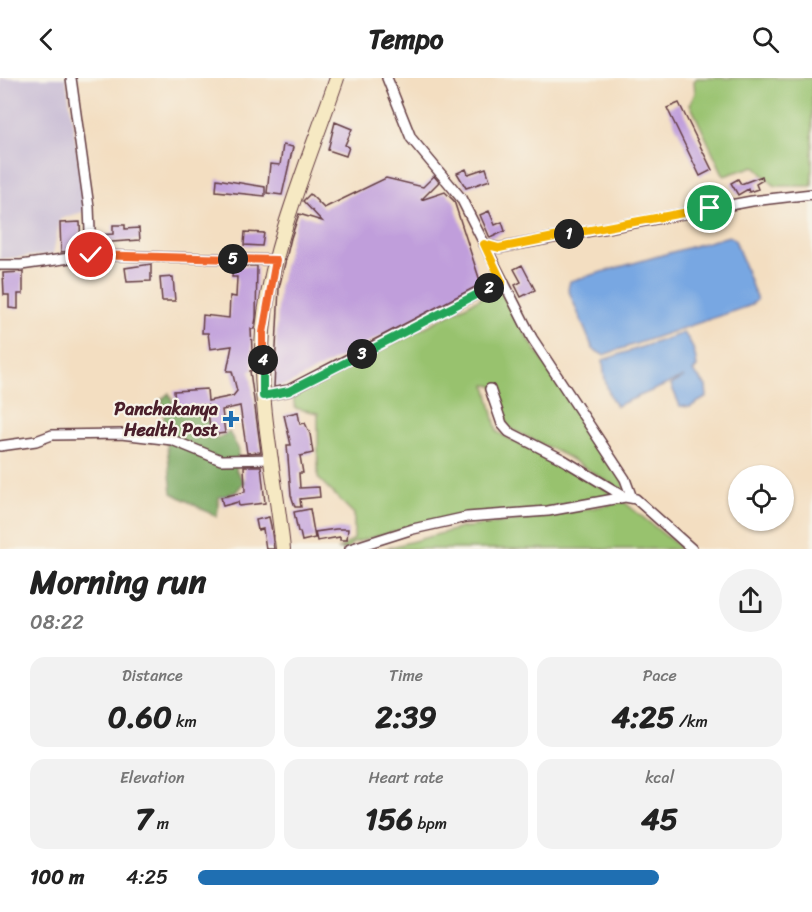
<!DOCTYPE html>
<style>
:root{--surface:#fff;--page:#f2f2f2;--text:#222;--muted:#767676;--accent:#1f6fb2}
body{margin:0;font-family:Sriracha,sans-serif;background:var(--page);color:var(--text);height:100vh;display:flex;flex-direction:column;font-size:22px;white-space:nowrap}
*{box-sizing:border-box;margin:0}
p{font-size:20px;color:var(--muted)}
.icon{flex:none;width:33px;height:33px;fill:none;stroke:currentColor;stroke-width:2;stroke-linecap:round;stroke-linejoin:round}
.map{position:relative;height:471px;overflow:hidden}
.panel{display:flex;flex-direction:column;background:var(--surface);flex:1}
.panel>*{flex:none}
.fabs{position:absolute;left:728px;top:387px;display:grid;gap:12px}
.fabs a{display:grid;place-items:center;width:66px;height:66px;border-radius:50%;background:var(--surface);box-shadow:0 2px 4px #0004;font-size:30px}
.pin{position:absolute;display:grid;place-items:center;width:51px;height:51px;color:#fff;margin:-26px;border:3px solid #fff;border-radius:50%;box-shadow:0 2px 6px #0007}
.km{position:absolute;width:30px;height:30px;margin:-15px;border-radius:50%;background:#222;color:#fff;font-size:16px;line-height:30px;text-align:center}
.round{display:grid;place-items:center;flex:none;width:63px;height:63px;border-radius:32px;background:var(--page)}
.overview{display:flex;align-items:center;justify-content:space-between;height:102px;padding:0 30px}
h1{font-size:33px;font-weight:800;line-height:45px}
.metrics{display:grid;grid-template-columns:repeat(3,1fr);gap:9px;height:102px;padding:6px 30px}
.metrics div{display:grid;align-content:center;border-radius:15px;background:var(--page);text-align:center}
.metrics b{font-size:30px;font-weight:800}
.metrics small{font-size:16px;font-weight:400}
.metrics p{font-size:16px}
ul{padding:0 30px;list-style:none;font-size:20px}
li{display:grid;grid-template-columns:96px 72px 1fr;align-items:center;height:45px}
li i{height:15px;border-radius:8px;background:var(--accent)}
header{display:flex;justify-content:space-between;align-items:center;height:78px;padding:0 30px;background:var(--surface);font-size:27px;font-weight:800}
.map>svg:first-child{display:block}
</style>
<header><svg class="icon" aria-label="back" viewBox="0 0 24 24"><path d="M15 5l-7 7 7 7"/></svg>Tempo<svg class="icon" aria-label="search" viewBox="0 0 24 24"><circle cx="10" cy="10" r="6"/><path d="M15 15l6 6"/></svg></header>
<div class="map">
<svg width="812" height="471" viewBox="0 0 812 471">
<rect width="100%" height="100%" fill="#f7f3e8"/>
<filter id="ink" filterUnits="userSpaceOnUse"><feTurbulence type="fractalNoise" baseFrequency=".0167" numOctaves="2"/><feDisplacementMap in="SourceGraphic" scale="12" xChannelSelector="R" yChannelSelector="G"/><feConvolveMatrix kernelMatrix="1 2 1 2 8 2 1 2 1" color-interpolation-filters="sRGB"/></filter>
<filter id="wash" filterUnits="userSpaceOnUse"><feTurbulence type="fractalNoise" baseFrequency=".008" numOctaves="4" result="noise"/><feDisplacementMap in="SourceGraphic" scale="24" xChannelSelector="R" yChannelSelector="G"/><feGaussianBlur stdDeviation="1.35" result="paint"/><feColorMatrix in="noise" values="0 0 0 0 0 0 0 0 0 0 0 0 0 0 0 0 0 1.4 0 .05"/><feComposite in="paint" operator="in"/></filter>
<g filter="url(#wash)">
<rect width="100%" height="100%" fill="#f3dec1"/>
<path fill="#cbbfd6" d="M0,0H66L86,133L60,141L53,176L0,181Z"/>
<path fill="#98c26e" stroke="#71704c" stroke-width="1.5" d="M697,0H812V108H775L754,88L724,98L690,26L695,15L694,3Z
M501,209L526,257L622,401L626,415L566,378L509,350L493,308L486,307L497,354L616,417L550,430L417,447L353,465L347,471H339L354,461V436L318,400V335L295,330L293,319Z
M624,424L682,471H384L461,450L541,439Z"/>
<path fill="#7aa861" stroke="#626446" stroke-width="1.5" d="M169,315L176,332L197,331L200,336L207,339L210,359L217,361L229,354L239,372L236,392L244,404L236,414L219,419L217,439L172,415L162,321Z"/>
<path fill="#78a7e2" stroke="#616386" stroke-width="1.5" d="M729,158L735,162L757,222L749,228L603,277L593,271L568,211L570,203Z
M683,255C692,262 696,278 697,289L693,293L706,308L707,319L690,329L680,328L671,307L684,299L616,328C606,313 604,300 603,282Z"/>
<g id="blocks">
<path fill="#c09edb" d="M679,25L712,92L700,98L667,30Z
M335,44L352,51L345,67L349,69L346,78L328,72Z
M283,67L293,69L282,117L267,115L270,86L280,87Z
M486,90L490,102L466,110L457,95L466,91L468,96Z
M434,98L439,104L421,122L445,114L454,123L481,206L287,307L274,309L279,210L291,160L299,136L322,143L303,123L310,116L324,130L386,100L423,109Z
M762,98L763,102L756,106L758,111L749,114L748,111L738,117L731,105L738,101L741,106Z
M217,101L265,109V118L216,113Z
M489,133L495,147L502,144L505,153L490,160L480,137Z
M80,144L81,172L61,174L60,145Z
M113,147H125V151L139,150L140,162L98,165L97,157L113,156Z
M245,154L264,155L262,168L244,167Z
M151,186V203L127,204L125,190Z
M522,187L535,212L521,219L515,207L521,204L514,191Z
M233,188H257L256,240L254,251H251L253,292L250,293L261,374L247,375L240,328L222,332L225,355L211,357L207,327L175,329L174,313L207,311L208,323L233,318L237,313L232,293H227L232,268L210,271L208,255H202L203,237L229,240L230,218L236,219L237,199H232Z
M23,194V216H18V231L9,230V217H4L3,195Z
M173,199L175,223H162L160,200Z
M298,334L300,346L305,345L310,356L313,375L300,378L303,395H299L300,410L319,409L320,419L300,421L301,429H295L291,417L287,367H291L284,337Z
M244,388H261L265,425L239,428L238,424L223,428L221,419L245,414Z
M310,431L315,460L302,463L300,454H298L294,434Z
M269,439L271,448L274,471H266L263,451L258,452L256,442Z
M336,451H348L347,462H340V459L317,463L315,454Z"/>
</g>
</g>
<g filter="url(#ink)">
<use href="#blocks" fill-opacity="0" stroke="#633c42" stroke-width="1.5"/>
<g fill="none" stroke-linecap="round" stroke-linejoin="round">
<defs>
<path id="street" d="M71,0L89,129L91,177L276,182
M387,0L411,60L461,120L532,260L625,401L632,420
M484,166L499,170L752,123L812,116
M0,187H21L91,177
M490,311L502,346L509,354L562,381L625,419
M263,318L289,313L502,203
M0,368L36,363L52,357L121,356L172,362L221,382L273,381
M350,471L413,451L467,439L548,433L625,419L636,421L692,471"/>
<path id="secondary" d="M283,471C276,400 257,325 263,253C270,170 310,80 337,0"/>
</defs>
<use href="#street" stroke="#633c42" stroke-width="12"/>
<use href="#secondary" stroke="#633c42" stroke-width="16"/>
<use href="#street" stroke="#fff" stroke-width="9"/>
<use href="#secondary" stroke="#f6e9c3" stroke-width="14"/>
</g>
</g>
<g fill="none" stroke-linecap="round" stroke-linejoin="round" filter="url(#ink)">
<defs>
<path id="split-1" d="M569,156L710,130"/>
<path id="split-2" d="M489,210L502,204L484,166L499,170L569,156"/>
<path id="split-3" d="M362,276L489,210"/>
<path id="split-4" d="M263,282V318L289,313L362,276"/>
<path id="split-5" d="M233,181L276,182L263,255V282"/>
<path id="split-6" d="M91,177L233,181"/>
</defs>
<use href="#split-1" stroke="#fff" stroke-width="12"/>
<use href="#split-2" stroke="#fff" stroke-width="12"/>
<use href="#split-3" stroke="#fff" stroke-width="12"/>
<use href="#split-4" stroke="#fff" stroke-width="12"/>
<use href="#split-5" stroke="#fff" stroke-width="12"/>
<use href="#split-6" stroke="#fff" stroke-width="12"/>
<use href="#split-1" stroke="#f5b400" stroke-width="8"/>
<use href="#split-2" stroke="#f5b400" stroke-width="8"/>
<use href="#split-3" stroke="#22a559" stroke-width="8"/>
<use href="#split-4" stroke="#22a559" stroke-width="8"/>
<use href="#split-5" stroke="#f0652b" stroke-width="8"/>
<use href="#split-6" stroke="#f0652b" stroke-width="8"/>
</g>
<path fill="#1f6fb2" stroke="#f7f3e8" stroke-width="2" d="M228 332h6v6h6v6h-6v6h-6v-6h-6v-6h6z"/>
<g text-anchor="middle" stroke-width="4.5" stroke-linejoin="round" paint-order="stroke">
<g font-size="18" font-weight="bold" fill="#4a1f2b" stroke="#f7f3e8" text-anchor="end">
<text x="218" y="337">Panchakanya<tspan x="218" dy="21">Health Post</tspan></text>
</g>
</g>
</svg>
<div class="fabs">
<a><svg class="icon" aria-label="locate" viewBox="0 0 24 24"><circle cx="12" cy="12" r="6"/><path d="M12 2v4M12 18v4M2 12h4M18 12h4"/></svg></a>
</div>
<div class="pin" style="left:710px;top:130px;background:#1e9e55"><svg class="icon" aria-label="arrive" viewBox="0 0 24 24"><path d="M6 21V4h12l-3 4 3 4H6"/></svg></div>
<div class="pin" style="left:91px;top:177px;background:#d93025"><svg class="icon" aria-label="check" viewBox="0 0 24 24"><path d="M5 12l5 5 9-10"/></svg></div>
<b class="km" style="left:569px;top:156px">1</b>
<b class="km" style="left:489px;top:210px">2</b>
<b class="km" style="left:362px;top:276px">3</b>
<b class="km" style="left:263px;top:282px">4</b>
<b class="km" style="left:233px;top:181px">5</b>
</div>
<section class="panel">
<div class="overview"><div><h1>Morning run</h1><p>08:22</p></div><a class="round"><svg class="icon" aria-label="share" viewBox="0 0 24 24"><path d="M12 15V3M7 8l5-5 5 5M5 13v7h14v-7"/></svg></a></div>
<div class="metrics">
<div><p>Distance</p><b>0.60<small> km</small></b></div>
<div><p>Time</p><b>2:39</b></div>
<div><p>Pace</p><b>4:25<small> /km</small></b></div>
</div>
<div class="metrics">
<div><p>Elevation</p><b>7<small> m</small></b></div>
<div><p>Heart rate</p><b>156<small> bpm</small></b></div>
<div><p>kcal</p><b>45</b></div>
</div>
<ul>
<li><b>100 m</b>4:25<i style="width:79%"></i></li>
</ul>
</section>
